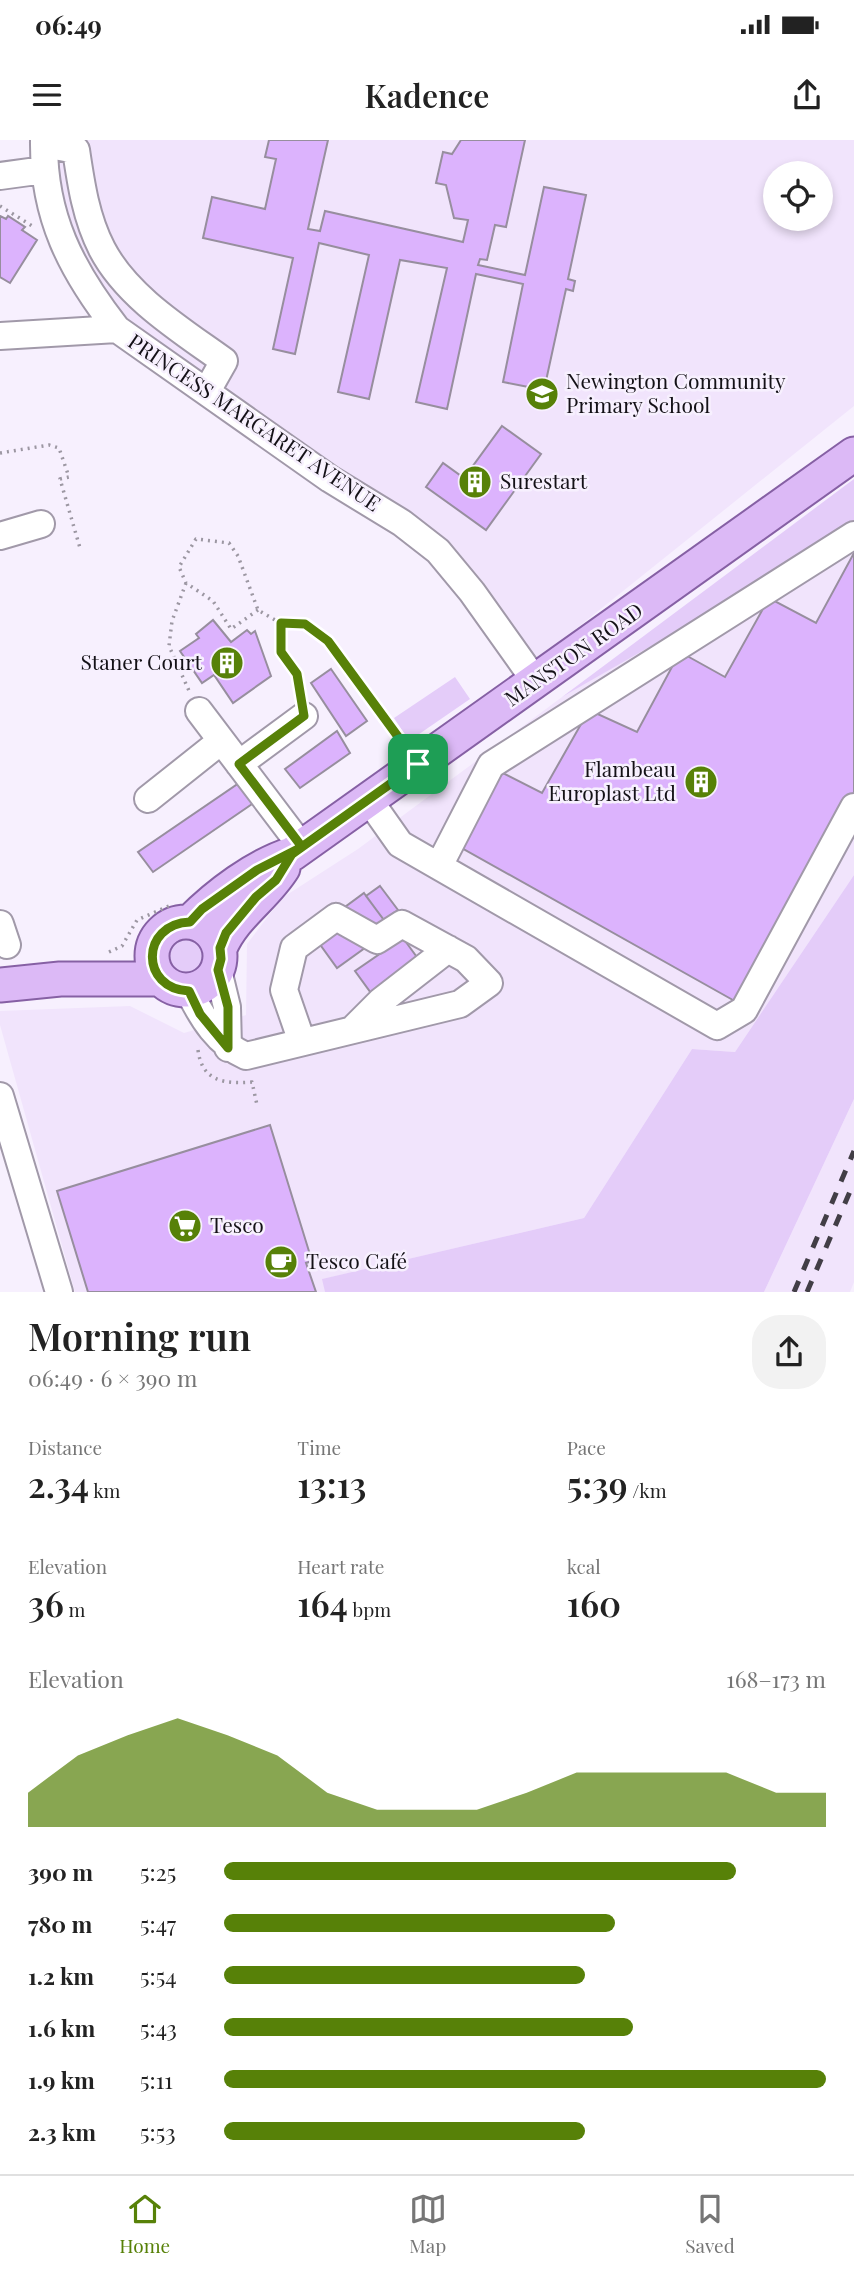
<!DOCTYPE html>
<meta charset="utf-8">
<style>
:root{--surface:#fff;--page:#f2f2f2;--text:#222;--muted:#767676;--line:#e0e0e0;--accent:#578108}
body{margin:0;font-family:"Playfair Display",serif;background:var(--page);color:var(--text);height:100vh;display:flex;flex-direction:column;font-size:26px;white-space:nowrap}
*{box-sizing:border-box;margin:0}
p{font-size:23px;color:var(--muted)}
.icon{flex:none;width:38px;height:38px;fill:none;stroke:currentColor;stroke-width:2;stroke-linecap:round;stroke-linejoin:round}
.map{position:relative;height:1152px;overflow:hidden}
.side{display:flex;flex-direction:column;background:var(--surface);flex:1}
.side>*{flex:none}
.tools{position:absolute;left:763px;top:21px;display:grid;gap:14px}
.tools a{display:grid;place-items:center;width:70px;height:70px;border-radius:50%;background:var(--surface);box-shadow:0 4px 10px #0003;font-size:35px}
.pin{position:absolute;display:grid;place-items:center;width:60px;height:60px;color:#fff;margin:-30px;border-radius:14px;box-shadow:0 4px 10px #0006}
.round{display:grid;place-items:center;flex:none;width:74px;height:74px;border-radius:28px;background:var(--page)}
.headline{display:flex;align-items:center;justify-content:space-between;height:119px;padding:0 28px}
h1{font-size:38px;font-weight:600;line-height:52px}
.metrics{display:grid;grid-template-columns:repeat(3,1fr);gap:10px;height:119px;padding:7px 28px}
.metrics div{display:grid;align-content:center}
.metrics b{font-size:35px;font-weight:600}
.metrics small{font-size:19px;font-weight:400}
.metrics p{font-size:19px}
.chart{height:196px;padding:14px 28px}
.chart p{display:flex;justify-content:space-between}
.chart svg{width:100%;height:126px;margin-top:7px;fill:var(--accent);opacity:.7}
ul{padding:0 28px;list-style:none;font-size:23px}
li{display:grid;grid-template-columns:112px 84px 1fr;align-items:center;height:52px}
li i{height:18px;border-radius:9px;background:var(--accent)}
.status{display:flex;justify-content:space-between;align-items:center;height:49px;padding:0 35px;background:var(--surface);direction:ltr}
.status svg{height:19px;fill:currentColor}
header{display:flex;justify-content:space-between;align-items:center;height:91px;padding:0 28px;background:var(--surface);font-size:32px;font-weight:600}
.tab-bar{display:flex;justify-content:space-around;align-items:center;height:98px;border-top:2px solid var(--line);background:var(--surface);font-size:19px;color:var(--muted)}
.tab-bar a{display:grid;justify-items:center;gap:4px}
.tab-bar .active{color:var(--accent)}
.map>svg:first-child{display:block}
</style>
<div class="status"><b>06:49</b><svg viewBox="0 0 49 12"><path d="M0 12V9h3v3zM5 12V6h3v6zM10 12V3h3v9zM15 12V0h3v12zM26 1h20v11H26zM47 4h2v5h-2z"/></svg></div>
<header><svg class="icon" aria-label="menu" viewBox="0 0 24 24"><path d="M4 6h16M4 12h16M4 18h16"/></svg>Kadence<svg class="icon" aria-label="share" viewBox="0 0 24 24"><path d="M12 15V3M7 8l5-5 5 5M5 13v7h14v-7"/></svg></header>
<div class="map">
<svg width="854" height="1152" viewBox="0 0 854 1152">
<rect width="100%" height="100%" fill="#f7f0fe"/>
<path fill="#f1e4fc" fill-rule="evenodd" d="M57,0H854V266L537,520L485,444L448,400L156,205L107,158L86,119L68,76L58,25ZM775,33H821V79H775Z
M854,378V735L735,912L692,909L584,1078L323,1139L325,1152H75L0,885V871L130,866L184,893L246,875L247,804L282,758L358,709L562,557Z
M854,959V1142L850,1152H764Z"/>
<path fill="#e4ccf9" d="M854,339V383L766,440L562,557Z
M455,537L470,559L409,601L394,578Z
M854,735V959L764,1152H325L322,1139L584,1078L692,909L735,912Z
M166 816a20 20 0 1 1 40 0a20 20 0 1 1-40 0Z"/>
<path fill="#dcb3fd" stroke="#978e9e" stroke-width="2" d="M269,0H328L308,89L320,91L325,71L463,102L468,80L454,78L446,45L436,43L443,12L452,14L461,0H525L506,87L495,85L487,120L480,119L478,125L525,135L544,47L586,55L568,139L575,141L573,151L566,149L544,250L503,242L523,144L476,134L447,269L416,262L447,128L400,120L369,259L338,252L369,115L319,103L295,214L273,209L293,118L203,98L212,57L265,69L276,19L265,17Z
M0,76L6,79L8,76L25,87L22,90L37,100L10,143L0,137Z
M502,286L541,314L486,390L426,347L443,323L464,338Z
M854,413V657L740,864L460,707L497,630L542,653L589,570L637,592L680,512L725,537L769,458L816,483Z
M213,480L231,502L247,490L251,494L255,491L271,536L233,563L214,535L202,543L180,511L199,498L196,494Z
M331,529L367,581L346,596L311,543Z
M337,591L350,613L300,648L285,629Z
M242,641L255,662L153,732L138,712Z
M380,746L398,770L384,780L366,756Z
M364,753L386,783L369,805L337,828L311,792Z
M403,798L419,820L371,853L355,831Z
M270,985L312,1121L306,1123L316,1152H88L57,1051Z"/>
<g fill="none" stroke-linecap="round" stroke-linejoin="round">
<defs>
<path id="minor" d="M44,0C43,76 71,130 117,189L330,339L402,383L438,411L472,452L536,542
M44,4L76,10C81,44 86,78 102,109C127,157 181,190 224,221L207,251
M0,36L44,30
M0,196L117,189
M0,396L41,384
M199,571L302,707
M239,624L304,576
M148,659L221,601
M369,660L400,704L717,886L744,870L854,667
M439,726L491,625L854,395
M0,784L7,805
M218,830L227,867L228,908
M189,851C202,878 218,904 246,916L460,864L489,843L466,819L402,784L377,800L336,777L294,808L284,850L302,902
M355,887L381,861L448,809
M0,956L59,1152"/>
<path id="major" d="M152 816a34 34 0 1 1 68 0a34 34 0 1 1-68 0Z
M190,782C218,754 255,726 292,714L854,314
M220,808C234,775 265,757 283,728
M0,845L60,839H160"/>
</defs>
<use href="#minor" stroke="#a199a9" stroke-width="30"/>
<use href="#major" stroke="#8660a4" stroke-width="37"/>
<path stroke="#9c97a2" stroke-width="3.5" stroke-dasharray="2 5" stroke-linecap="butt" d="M0,66L34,87
M0,313L49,305L59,308L69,337L60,339L80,408
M186,443L172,481L169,506L190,553
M258,470L231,489L213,461L186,443L179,427L196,399L229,403L238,416L258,470L280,483L305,484L328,501L404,605
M280,483L281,512L297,534L300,553
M109,812L122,806L137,780L169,766
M198,910C202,942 225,944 252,942L257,965"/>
<use href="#minor" stroke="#fff" stroke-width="26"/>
<use href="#major" stroke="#dcb9f6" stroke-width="33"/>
<path stroke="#423e46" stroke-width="5" stroke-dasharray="12 12" stroke-linecap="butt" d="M794,1152L854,1011
M807,1152L854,1042"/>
</g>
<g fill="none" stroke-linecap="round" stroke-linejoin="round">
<defs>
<path id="route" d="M418,624L292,714L276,740L256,757L226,793L220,808L221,819L218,830L228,867V908L200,874L189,851C140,849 140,784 190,782L202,769L257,730L302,707L239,624L304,576L297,534L281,512V483L305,484L328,501L418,624"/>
</defs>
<use href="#route" stroke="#fff" stroke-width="14"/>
<use href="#route" stroke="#578108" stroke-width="9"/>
</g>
<defs>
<symbol id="school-disc" viewBox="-11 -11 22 22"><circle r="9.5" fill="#578108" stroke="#f7f0fe"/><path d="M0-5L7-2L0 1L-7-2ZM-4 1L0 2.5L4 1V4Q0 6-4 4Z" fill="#fff"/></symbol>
<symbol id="building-disc" viewBox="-11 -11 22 22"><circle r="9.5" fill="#578108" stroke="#f7f0fe"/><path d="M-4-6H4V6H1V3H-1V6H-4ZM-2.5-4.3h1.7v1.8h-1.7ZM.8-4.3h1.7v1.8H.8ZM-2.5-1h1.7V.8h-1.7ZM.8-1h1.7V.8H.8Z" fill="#fff"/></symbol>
<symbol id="supermarket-disc" viewBox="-11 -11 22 22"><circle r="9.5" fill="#578108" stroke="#f7f0fe"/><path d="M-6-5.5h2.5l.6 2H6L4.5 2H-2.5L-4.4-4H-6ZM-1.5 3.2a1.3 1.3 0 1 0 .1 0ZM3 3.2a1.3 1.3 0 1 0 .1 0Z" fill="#fff"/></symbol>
<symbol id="cafe-disc" viewBox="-11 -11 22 22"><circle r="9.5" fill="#578108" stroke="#f7f0fe"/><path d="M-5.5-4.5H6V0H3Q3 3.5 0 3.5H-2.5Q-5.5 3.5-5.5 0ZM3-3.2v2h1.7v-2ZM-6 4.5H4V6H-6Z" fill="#fff"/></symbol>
</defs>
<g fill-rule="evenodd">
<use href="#school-disc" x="523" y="235" width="38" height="38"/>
<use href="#building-disc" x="456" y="323" width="38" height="38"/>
<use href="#building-disc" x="208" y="504" width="38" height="38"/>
<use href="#building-disc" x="682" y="623" width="38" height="38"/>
<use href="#supermarket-disc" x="166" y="1067" width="38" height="38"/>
<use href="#cafe-disc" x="262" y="1103" width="38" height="38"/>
</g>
<g text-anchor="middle" stroke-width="5" stroke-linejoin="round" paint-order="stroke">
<g font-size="21" fill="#141117" stroke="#f7f0fe" text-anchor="start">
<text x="566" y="249">Newington Community<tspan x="566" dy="24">Primary School</tspan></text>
<text x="500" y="349">Surestart</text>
<text x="202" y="530" text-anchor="end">Staner Court</text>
<text x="676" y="637" text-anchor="end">Flambeau<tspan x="676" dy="24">Europlast Ltd</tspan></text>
<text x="210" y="1093">Tesco</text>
<text x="306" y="1129">Tesco Café</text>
</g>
<g font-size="21" fill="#141117" stroke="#f7f0fe">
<text transform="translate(254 283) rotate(34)" y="7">PRINCESS MARGARET AVENUE</text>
<text transform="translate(574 515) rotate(-35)" y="7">MANSTON ROAD</text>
</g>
</g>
</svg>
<div class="tools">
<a><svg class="icon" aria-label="locate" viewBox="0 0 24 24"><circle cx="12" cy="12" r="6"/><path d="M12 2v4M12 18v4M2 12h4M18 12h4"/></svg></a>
</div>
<div class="pin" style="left:418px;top:624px;background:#1e9e55"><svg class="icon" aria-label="arrive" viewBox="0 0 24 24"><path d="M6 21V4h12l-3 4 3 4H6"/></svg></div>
</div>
<section class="side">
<div class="headline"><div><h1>Morning run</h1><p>06:49 · 6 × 390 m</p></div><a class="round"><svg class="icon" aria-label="share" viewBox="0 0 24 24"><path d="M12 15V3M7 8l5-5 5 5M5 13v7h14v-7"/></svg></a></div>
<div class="metrics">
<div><p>Distance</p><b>2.34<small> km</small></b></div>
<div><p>Time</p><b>13:13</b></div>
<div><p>Pace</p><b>5:39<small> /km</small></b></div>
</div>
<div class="metrics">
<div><p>Elevation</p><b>36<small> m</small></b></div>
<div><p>Heart rate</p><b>164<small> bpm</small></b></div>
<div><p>kcal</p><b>160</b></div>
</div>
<div class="chart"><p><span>Elevation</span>168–173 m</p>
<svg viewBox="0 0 160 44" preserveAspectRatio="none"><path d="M0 44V32L10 19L20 12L30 6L40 12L50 19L60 32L70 38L80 38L90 38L100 32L110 25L120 25L130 25L140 25L150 32L160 32V44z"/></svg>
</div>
<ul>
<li><b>390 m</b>5:25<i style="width:85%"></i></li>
<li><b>780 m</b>5:47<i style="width:65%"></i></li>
<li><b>1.2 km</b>5:54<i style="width:60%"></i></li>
<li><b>1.6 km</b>5:43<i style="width:68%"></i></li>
<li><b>1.9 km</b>5:11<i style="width:100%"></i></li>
<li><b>2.3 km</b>5:53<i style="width:60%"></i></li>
</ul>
</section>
<nav class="tab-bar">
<a class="active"><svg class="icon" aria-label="home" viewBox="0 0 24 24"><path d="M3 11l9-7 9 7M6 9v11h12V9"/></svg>Home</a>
<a><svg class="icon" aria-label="map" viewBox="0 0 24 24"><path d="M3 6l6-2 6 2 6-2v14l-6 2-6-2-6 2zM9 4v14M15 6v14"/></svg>Map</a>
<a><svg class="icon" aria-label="saved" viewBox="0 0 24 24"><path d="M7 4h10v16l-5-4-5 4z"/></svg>Saved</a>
</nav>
